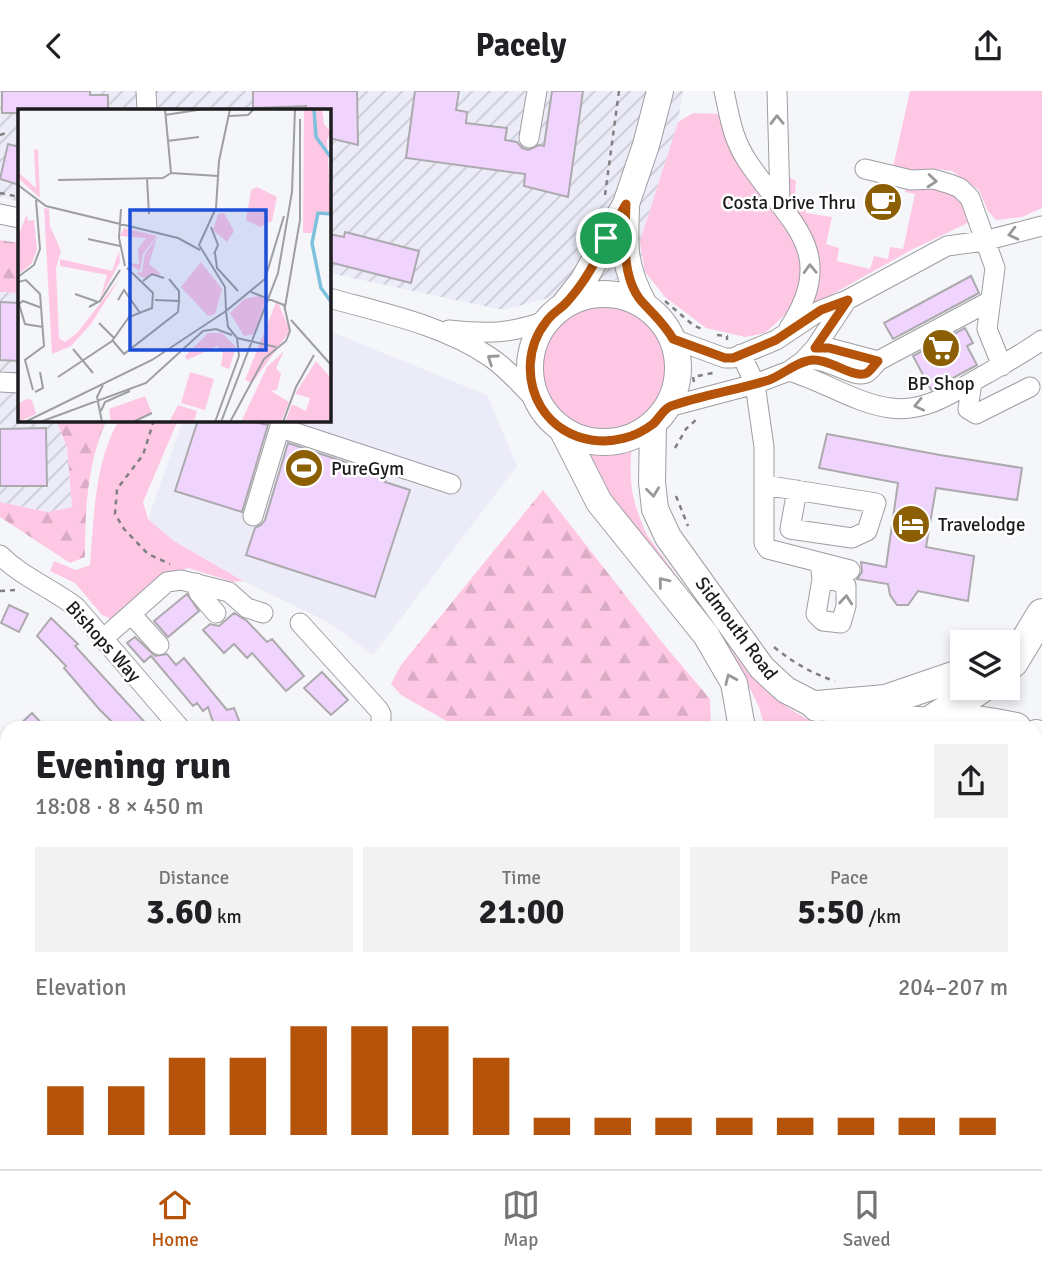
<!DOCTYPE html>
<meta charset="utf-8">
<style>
:root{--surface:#fff;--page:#f2f2f2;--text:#202124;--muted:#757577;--line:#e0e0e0;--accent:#b45309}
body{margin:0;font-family:Signika,sans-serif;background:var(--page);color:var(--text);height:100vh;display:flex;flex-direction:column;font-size:26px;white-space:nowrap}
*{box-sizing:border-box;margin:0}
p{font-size:23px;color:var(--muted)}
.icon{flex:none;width:38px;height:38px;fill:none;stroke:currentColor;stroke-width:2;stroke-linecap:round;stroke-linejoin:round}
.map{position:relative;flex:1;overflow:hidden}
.details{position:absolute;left:0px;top:630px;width:1043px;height:448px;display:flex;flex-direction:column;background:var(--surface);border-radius:21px 21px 0 0;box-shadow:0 4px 10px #0003}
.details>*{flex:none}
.controls{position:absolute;left:950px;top:539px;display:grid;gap:14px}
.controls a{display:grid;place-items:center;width:70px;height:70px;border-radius:0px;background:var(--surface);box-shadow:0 4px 10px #0003;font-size:35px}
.pin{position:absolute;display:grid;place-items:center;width:60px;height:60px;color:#fff;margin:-30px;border:4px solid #fff;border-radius:50%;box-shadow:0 2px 7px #0007}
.round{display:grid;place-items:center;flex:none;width:74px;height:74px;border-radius:0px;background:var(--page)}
.overview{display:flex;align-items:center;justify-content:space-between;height:119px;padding:0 35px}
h1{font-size:38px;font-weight:700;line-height:52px}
.figures{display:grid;grid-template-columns:repeat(3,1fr);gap:10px;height:119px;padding:7px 35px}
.figures div{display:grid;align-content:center;border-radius:0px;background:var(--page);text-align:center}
.figures b{font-size:35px;font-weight:700}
.figures small{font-size:19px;font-weight:400}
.figures p{font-size:19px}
.chart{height:196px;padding:14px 35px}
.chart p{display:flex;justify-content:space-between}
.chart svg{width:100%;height:126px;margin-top:7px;stroke:var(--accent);stroke-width:6}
header{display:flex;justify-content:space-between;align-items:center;height:91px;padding:0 35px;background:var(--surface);font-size:32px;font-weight:700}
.tab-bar{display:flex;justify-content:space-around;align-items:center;height:98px;border-top:2px solid var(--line);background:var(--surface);font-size:19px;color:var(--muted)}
.tab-bar a{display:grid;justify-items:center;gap:4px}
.tab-bar .selected{color:var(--accent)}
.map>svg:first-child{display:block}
</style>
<header><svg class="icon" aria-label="back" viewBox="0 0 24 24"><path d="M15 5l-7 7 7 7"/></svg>Pacely<svg class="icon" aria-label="share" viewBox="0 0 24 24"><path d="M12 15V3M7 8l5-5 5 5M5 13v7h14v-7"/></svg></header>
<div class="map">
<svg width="1042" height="1078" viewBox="0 0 1042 1078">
<defs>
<pattern id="industrial-furrows" width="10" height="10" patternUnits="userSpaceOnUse" patternTransform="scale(1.75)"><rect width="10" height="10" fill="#ececf8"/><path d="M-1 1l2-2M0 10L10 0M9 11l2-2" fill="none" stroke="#cacad4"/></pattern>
<pattern id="forest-firs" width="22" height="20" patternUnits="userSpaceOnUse" patternTransform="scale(1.75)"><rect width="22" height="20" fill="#fec8e5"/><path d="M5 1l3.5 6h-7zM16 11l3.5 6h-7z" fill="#d9abc4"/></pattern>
</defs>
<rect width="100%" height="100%" fill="#f5f6fa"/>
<path fill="#ececf8" d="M329,240L487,304L517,375L373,564L328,531L243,490L174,450L148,428L183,329H329Z"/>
<path fill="url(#industrial-furrows)" d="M0,0H683L678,31L640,150L645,181L503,219L329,182V19H19V111L0,106Z
M0,201L19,202V329H56L67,356L72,416L48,421L0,411Z"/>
<path fill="#fec8e5" d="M910,0H1042V117L1022,126L996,129L988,120L979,99L952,80L936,78L917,81L893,76Z
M693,22L720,23L791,142L800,162L802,178L799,197L788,221L765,242L745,246L706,237L665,206L645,181L640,150L678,31Z
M785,84L796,90L795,105L806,108V122L832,126L826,153L839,157L837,170L870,178L874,165L888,168L890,156L903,158L915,103L905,101L906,94L936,98L957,105L968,121L965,126L968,132L913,158L806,218L816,197L785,104Z
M542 276a62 62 0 1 1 124 0a62 62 0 1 1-124 0Z
M119,329H178L143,411L148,428L174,450L243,490L233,491L188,477L162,489L111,528L102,524L75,492L50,480L54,470L76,479L90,474C94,426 94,372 119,329Z
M632,351C629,391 630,406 647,444L748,582L787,616L807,628L834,637H765L759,616L740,577L647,461L580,354C599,357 615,360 632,351Z
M690,1071H810L809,1078H696Z"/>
<path fill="url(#forest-firs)" d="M0,149L19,152V202L0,201Z
M56,329H107C87,371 85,420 85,466L70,472L0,426V411L48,421L72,416L67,356Z
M543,399L661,550L710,608L711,637H454L450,632L401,604L391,593L401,574Z
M1042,900V1078H986L989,1071H1036V916Z
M475,1071H626L617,1078H469Z"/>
<path fill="#f0d4fd" stroke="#adaaae" stroke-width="2" d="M2,0H90V4H108V19H19V22H2Z
M253,0H357L358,54L329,47V19H307L306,15L253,17Z
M415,0H459L456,19L467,21L466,32L507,37L505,49L517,51L522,57L528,59L539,54L544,55L552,0H583L568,106L524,95L525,83L406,67Z
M8,53L19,56V94L0,88Z
M345,141L419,160L411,192L329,171V143L344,146Z
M971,185L979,202L893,248L884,232Z
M0,211L19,212V270L0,269Z
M965,237L973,252L967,255L977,274L931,299L913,265Z
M198,329H260L259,332L268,334L242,421L175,400Z
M46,337L47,395H0V338Z
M827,343L940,364L1022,377L1017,409L936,397L926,456L974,465L968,510L918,500L908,514H897L890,504L888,493L857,488L862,481L861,471L886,476L898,392L819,377Z
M288,352L387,385L385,391L410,399L375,506L246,464L255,437L261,434L265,429Z
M187,503L199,520L168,546L154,530Z
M9,514L28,523L19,541L1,532Z
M234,522L247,530L267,551L272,548L304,585L286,600L252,562L247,567L234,553L224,562L203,539L210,533L219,535Z
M51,527L78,553L75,555L150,637H118L99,618L64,577L66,575L37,545Z
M135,546L155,565L167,563L176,574L184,567L227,619L234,617L242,637H215L208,616L203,620L197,612L193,615L151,565L144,571L127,552Z
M322,581L348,609L331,624L304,597Z
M32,622L46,637H16Z"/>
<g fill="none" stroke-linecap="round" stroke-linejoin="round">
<defs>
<path id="minor" d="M146,0L147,19
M724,0C730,27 732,47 748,71C788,131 840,160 789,237
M777,0L780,111
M529,47L537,0
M865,78L911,89L933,88L950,93L960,97L970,107L995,177L987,238L1002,275
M0,123L19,127
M329,207C383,222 443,234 490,266C509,279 524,297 540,314
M449,239C488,243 508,243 546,230
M673,248L725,267H733L776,249L821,219L847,209L947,155L984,150L1042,135
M815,257H829L878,270L990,210
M741,263L755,293L764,356V452L768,458L850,479
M807,269C826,265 854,288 866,282C870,280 874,274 878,270
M789,280C822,289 856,313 891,317C926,322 957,299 986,283C1005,272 1024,262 1042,249
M0,291L19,292
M972,291L968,318L976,323L1030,296
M668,316L755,293L789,280L803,270L815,257L847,209
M281,337L451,393
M764,394L876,412L867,440L852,447L790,438L797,399
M253,425L282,329
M0,464C22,486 51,497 76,516L180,637
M820,472L822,488L816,523L823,530L841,532L846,515V495L837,490L822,488
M196,492L199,502L216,522
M131,523L159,554
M300,532L378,618L381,623V637
M104,547L167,491L181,489L229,501L247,517L263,522
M0,662L7,670
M0,820L7,815
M0,885L7,890
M0,1063L7,1059"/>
<path id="major" d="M626,118C624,159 624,176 644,214
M530 277a74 74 0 1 1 148 0a74 74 0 1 1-148 0Z
M565,213L583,190L626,113L646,54L660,0
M653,333L652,391L655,418L668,446L762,577L786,599L817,615L874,626L931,630
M562,338L599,411L706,544L734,592L742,637
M273,1078L282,1071
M410,1078L416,1071"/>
<path id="highway" d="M1008,575L1013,571L1042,523
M817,615L886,609L962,583
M932,629L981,597
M914,637C946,623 983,630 1016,637
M1036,644L1042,646
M1036,806L1042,790
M1036,916L1042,900
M1036,1049L1042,1050
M846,1078L847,1071
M934,1078L937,1071
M973,1078L976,1071"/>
</defs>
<use href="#minor" stroke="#9e9ea2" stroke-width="21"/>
<use href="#major" stroke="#9e9ea2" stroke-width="28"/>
<use href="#highway" stroke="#9e9ea2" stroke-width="32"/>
<path stroke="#808083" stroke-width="2.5" stroke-dasharray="5 5" stroke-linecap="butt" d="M0,44L9,41
M0,102L19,106
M605,104L619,0
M665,210L693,234L704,239
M717,244L727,245V249
M694,291L693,286L713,282
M154,329L143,364L117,398L115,423L124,438L148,463L170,473
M675,357L686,338L698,327
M676,405L688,435
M0,500L16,499
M774,556C794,572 811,582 835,590"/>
<use href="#minor" stroke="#fff" stroke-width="19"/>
<use href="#major" stroke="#fff" stroke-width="26"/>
<use href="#highway" stroke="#fff" stroke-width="30"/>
</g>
<defs><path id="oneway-chevron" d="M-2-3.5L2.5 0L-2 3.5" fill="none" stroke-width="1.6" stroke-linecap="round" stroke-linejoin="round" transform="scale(1.75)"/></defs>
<g stroke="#99999a">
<use href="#oneway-chevron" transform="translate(777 29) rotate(-91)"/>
<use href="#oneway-chevron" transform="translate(932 90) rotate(5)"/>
<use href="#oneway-chevron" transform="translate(1013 143) rotate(166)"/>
<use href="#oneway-chevron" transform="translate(810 178) rotate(-92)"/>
<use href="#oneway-chevron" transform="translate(492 268) rotate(-145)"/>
<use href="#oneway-chevron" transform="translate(919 314) rotate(168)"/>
<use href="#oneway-chevron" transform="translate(653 401) rotate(83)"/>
<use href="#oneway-chevron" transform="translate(663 491) rotate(-129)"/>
<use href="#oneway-chevron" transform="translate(846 509) rotate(-85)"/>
<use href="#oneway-chevron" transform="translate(730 588) rotate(-114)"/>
</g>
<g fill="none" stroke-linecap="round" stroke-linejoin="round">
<defs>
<path id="route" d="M626,113C625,144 620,190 645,214C656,226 665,234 673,248L725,267H733L776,249L821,219L848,209L815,257H829L878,270C875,273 871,279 867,282C854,289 826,264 807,270C794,273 782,284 769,289C737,299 703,304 671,315C663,318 659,328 653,333C618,360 565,355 541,316C525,289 527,255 546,231C551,223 559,219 565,213C571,207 577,199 582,192C599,168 611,138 626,113Z"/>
</defs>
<use href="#route" stroke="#fff" stroke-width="14"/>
<use href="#route" stroke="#b45309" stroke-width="9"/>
</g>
<defs>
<symbol id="cafe-disc" viewBox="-11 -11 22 22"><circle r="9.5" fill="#8c5f05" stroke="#fff"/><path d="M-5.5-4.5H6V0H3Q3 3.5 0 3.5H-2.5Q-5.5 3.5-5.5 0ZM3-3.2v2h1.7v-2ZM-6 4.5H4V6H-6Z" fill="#fff"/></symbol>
<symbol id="supermarket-disc" viewBox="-11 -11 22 22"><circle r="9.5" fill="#8c5f05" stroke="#fff"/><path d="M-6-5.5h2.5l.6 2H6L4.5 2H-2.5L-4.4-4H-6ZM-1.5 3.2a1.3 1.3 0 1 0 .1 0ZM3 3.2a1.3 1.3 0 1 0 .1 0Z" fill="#fff"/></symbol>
<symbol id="stadium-disc" viewBox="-11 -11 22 22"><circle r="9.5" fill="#8c5f05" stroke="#fff"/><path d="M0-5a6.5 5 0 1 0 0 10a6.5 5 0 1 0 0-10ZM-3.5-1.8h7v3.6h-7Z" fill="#fff"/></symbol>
<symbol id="hotel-disc" viewBox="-11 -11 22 22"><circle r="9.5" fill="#8c5f05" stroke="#fff"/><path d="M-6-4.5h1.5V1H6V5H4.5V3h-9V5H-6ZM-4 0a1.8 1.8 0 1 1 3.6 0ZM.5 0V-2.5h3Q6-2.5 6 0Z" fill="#fff"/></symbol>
</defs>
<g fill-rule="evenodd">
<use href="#cafe-disc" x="861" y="89" width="44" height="44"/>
<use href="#supermarket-disc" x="919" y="235" width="44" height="44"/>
<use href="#stadium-disc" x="282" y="355" width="44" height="44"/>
<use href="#hotel-disc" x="889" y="411" width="44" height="44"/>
</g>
<g text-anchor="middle" stroke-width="5" stroke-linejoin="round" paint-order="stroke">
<g font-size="19" fill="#1c1c1e" stroke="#fff" text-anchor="start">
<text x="856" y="118" text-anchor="end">Costa Drive Thru</text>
<text x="941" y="299" text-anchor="middle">BP Shop</text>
<text x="331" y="384">PureGym</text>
<text x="938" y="440">Travelodge</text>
</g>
<g font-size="19" fill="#1c1c1e" stroke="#fff">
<text transform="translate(737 537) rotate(53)" y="7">Sidmouth Road</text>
<text transform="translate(104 550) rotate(48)" y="7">Bishops Way</text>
</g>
</g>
<g transform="translate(18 18)">
<rect width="313" height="313" fill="#f5f6fa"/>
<path d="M239,78L259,88L254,112L242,118L228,111L233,81ZM206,104L216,122L209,133L195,121L200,105ZM9,105L10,112L16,111L19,140L14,154L0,166V127ZM139,128L131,155L143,165L125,169L118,164L124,163L127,145ZM204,224L218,238L211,260L203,257L205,244L199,237ZM266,242L258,259L263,265L259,281L253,282L271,293L263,313H223L249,258ZM298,252L313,269V313H267L274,295L288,302L292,289L277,285ZM172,263L196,270L187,301L163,294ZM127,287L134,304L112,313H93L91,300ZM8,290L14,291L18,305L0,313V295ZM160,296L179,302L176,313H151Z" fill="#fec8e5"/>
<path d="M286,0H304L306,15L313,23L309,31L313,105L303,103L294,124H285ZM20,40L22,89L0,69V63L18,79L16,41ZM26,99L31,100L32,117L43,142L38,159L41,229L47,233L59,224L102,169L73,215L53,237L34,245ZM106,119L139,127L125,145L122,162L109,154L121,155L120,140L128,129L102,127ZM101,142L102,153L82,190L89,166L42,157V150L94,162ZM183,153L204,180L197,205L190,207L163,178ZM241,187L248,191L236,225L226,227L212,204L226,190ZM259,191L272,222L234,274L227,271ZM190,224H204L199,237L169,251L167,247Z" fill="#fec8e5"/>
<path fill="none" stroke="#7dc1dc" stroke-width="3.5" d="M296,0L298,28L314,50M314,105L300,104L294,134L303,179L314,194"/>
<path fill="none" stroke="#9e9fa2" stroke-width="2" d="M147,0L153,64M147,6L186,0M211,7L230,6L236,0M149,32L181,28M153,64L200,67M129,70L131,105M40,71L145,69L153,64M0,76L28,97L160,129L182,141M103,100L101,129L107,157M193,118L200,136L196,145M70,130L102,137M197,144L199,159L220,182M0,168L16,156L22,140L18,91M125,172L134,165L146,169M0,173L8,171L22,185L26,237L7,251L15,281M57,185L80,193M100,191L106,181L122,204M137,191L161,192V182L151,170M71,198L82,192L102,161M267,198L282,111V10M24,199L5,192L1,195L7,215L25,218M208,201L207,178L181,136L198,99L201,52L212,0M273,211L314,257M81,214L96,229M95,232L106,245L160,203L161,192M258,238L219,229L210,218L208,202L247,170L266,107M55,240L75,264M40,268L94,232L111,208L134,199L135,184L109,159M17,283L25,279L22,263M83,302L87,293L112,282M7,313L134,251L208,202M22,313L128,274L185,222L198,220L214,226M84,313L79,288L85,276M115,313L134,304M197,313L221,247L219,229M203,313L260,164L274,83L277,0M212,313L246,250L268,232L272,222L266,196L233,183M265,313L278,278L296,246"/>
<path fill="#1d4ed8" fill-opacity="0.15" stroke="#1d4ed8" stroke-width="3.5" d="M112,101H248V241H112Z"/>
<rect width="313" height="313" fill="none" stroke="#1c1c1e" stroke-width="3.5"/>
</g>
</svg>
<div class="controls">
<a><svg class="icon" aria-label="layers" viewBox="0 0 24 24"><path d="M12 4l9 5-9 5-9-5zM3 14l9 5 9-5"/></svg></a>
</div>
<div class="pin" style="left:606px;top:147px;background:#1e9e55"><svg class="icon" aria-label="arrive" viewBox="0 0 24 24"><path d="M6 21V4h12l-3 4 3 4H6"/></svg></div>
<section class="details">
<div class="overview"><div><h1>Evening run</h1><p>18:08 · 8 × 450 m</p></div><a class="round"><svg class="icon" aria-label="share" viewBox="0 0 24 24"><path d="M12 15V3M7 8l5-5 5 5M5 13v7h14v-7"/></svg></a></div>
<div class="figures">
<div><p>Distance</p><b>3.60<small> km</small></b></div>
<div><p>Time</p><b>21:00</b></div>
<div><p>Pace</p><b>5:50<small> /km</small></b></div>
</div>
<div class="chart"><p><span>Elevation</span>204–207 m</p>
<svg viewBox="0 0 160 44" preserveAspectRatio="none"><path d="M5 44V27M15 44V27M25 44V17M35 44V17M45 44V6M55 44V6M65 44V6M75 44V17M85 44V38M95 44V38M105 44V38M115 44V38M125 44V38M135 44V38M145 44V38M155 44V38"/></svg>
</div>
</section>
</div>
<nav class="tab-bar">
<a class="selected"><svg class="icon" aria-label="home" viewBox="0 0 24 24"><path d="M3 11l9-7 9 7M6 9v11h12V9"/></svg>Home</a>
<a><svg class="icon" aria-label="map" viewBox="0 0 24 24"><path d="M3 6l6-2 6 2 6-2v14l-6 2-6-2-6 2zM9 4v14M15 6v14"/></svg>Map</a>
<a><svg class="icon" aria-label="saved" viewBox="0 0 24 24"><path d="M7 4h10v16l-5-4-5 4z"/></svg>Saved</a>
</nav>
